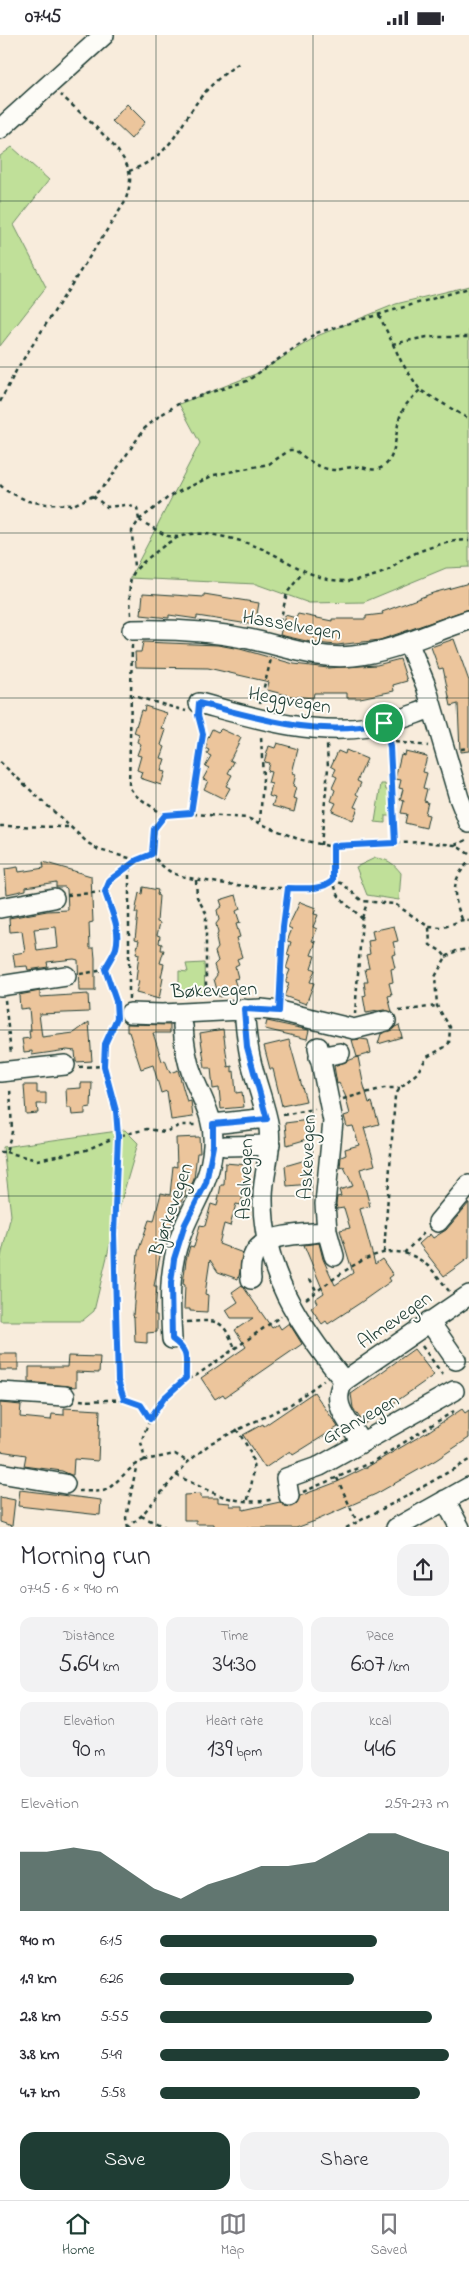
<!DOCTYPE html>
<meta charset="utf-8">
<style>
:root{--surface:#fff;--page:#f2f2f3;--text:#2b2b33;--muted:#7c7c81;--line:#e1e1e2;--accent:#1f3d34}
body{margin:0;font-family:"Indie Flower",sans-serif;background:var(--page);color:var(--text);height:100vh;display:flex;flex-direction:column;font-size:19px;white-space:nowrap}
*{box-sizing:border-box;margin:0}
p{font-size:16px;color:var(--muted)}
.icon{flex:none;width:28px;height:28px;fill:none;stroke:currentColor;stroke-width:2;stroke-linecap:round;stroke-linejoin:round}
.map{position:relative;height:1492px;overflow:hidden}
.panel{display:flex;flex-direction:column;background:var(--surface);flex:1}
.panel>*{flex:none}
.pin{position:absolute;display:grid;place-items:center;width:42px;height:42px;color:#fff;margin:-21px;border:2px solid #fff;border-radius:50%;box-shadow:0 1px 5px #0007}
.round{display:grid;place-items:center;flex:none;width:52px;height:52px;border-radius:15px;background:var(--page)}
.summary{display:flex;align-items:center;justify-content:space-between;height:85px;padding:0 20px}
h1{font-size:28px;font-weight:600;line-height:38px}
.stats{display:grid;grid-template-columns:repeat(3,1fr);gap:8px;height:85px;padding:5px 20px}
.stats div{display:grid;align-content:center;border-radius:12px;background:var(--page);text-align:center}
.stats b{font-size:25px;font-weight:600}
.stats small{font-size:14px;font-weight:400}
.stats p{font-size:14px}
.chart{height:140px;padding:10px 20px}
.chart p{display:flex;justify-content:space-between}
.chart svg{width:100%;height:90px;margin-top:5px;fill:var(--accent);opacity:.7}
.primary-button{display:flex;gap:10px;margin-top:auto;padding:10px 20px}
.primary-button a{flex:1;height:58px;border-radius:15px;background:var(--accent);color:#fff;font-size:20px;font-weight:600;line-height:58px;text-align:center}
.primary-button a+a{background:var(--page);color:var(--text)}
ul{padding:0 20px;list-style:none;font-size:16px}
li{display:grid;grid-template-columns:80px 60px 1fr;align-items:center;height:38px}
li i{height:12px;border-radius:6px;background:var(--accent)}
.status{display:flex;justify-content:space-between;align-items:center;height:35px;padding:0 25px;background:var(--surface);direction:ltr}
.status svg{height:14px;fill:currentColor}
.tab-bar{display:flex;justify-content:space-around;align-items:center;height:70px;border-top:1px solid var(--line);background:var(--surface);font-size:14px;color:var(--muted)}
.tab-bar a{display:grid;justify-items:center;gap:2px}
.tab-bar .on{color:var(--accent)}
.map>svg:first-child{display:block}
</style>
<div class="status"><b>07:45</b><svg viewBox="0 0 49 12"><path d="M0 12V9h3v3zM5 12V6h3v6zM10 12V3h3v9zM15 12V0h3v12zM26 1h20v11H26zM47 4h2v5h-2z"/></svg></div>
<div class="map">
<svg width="469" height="1493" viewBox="0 0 469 1493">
<rect width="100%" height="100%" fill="#f8ecdc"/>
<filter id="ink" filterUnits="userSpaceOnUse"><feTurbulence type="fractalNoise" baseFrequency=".02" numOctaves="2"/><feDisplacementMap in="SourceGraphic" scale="10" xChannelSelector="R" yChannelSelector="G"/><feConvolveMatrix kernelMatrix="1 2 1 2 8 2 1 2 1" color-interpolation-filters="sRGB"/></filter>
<g filter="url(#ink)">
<path fill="#c0e099" stroke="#708e66" d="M12,112L49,145L14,190L46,252L0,311V121Z
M469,251V532L446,533L364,567L309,568L256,549L130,543L200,408L179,369L258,338L317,301L396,269Z
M381,749H385L386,755H389L392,781H385V788L375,787Z
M375,823C388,824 393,828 401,838L399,865L367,860L356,832Z
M204,928L205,958L179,957V936L188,937L186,929Z
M125,1095L138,1108L117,1180L94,1276L82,1286H0V1226L11,1180L3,1112Z"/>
<path fill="#ecc59c" stroke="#1f3d34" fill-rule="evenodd" d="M127,69L145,87L131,104L112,86Z
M469,548V574L380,605L337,610L315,608L280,600L285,580L296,583L298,579L332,586V584H366V581L383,579L382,577L433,558Z
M143,558L204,562V559L259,568L255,590L197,581V584L169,580V583L141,580Z
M454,604L469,646V716L460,717L458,669L451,671L443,633L439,634L431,612Z
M143,607L218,610L240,614L294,629L328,633L377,630L400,624L407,646L393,650L394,656L360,663H347V658H314L313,663L291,661L267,655L269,647L208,633L136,632L135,617H141Z
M145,671L167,678L162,694L166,695L161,710L165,712L161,723L165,724L161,736L165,737L161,750L140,743L142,737L137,735L141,721L137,720L141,709L137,707L139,700L134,698L141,675L144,676Z
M212,694L218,697L221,694L241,703L230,725L234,727L228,738L232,740L226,751L230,753L224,764L204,754L208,746L203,744L209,733L205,731L211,721L207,719L209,715L205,713L207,710L205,709Z
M277,708L298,714L292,738L296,739L293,751L296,752L293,763L297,764L294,777L272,771L275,763L269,761L272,749L268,748L271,737L267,736L269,728L264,727L269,711L275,713Z
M346,715L367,724L357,746L361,748L356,759L359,761L354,772L358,773L353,785L332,776L336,768L331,766L335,755L332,753L337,742L333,740L336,734L331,731L338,716L345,719Z
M405,716L427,721L423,737L427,738L423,753L427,754L424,766L428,767L425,779L429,780L426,793L405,788L407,779L401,778L404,766L400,765L403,754L399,753L401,745L395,744L401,719L404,720Z
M43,827L91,841L93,887L89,888L90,913H94L95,923V956H79L78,925L74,924L47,927L48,932L28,935L27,931L15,932L13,919L25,917L22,896L10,897L9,883L47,876L68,875L67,854L65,852H56V847L26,852V855L7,859L5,834L18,832L19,837L44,833ZM56,892L58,913L37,916L34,894Z
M143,852L158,855L157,860L159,861L157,887L160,888L157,900L160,901L159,908L162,909L161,915H164L160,928L164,929L161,942L163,943L159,964L136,958L139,946L136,945L139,919L136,918L139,905L135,904L138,878H135L139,858L142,859Z
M236,860L240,874L236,876L240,888L236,889L240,902L236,903L242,922L237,924L239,929L235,931L238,943L234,944L238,956L219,962L214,944L217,940L214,930L218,926L215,917L218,913L216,903L218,898L216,889L219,885L217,875L222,871L220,865Z
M300,867L316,873L314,879L318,880L313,892L317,894L312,906L316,907L311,920L315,921L311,933L315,935L310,947L314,948L306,969L284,961L289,949L285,947L290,935L286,933L290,921L287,920L291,907L287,906L292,894L288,892Z
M394,891L398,906L393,907L396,919L392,920L395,933L391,934L393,947L389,948L392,960L388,961L392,977L384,975L366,978L363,961L366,960L364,947H368L365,934L369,933L366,920L370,919L368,906L374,905L372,896Z
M40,956V962L88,959L89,977L39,979L42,1002L74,998L89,987L92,1026L76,1027L75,1016L67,1015L32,1020V1016L24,1017L22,1004L30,1003L29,996H31L29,973L20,974L19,960Z
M267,986L309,995L307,1004L265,994Z
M127,989L170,990V998H153L162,1026L165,1025L170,1038L178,1035L187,1067L191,1066L193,1082L171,1085L167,1056L161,1058L153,1030L141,1034L129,997H127Z
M399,990L402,1002L378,1009L381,999Z
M223,994L228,1032L232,1031V1037L234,1036L236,1058L242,1057L244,1072L221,1074L219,1053L213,1054L211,1033H205L200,998Z
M361,1004L368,1005L371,1018L357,1022L352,1005Z
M289,1005L306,1066L282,1071L273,1034H270L264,1011Z
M358,1022L363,1047L369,1068L372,1067L379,1089L364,1093L375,1130L360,1134L370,1171L360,1174L375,1229L382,1224L393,1240L389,1243L391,1246L360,1268L328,1289L326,1286L322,1289L311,1273L317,1268L315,1264L324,1258L304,1210L319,1208L323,1224L335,1250L353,1238L340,1195L350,1193L344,1173L337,1174L336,1169L337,1162L341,1161L339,1155L353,1151L344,1132L340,1133L341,1122L346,1120L345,1114L359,1110L353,1091L347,1092L344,1081L350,1079L345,1060L339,1048L337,1049L334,1031Z
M81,1048H92L91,1072L85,1073V1079L72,1080L71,1073H67L66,1054L81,1053Z
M24,1050H37V1058H46V1069H37L38,1078L26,1079Z
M309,1085L311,1103L287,1110L285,1088Z
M199,1102L200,1118H197L194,1144L192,1149L186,1150L185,1162H183L178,1179L175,1178L165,1207L163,1206L154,1251H157L155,1280H157V1297L147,1298V1308L135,1307L134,1282L133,1281L138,1217L149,1185L154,1186L161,1158L170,1160L173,1131L177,1132L176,1103Z
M309,1124L311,1149L287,1151L285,1131Z
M225,1128L248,1130L241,1170L236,1169L230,1191L224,1189L219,1209L243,1218L240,1237L238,1244L218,1237L210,1225L205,1259L208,1260L207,1277L190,1276V1274H184L185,1250L183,1249L186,1225L190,1211L194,1212L200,1190L205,1191L211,1169L217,1171L221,1150H224Z
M469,1168V1223L444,1241L419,1209L430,1199L433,1203L446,1195Z
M242,1250L272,1293L278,1289L281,1294L289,1288L302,1309L225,1362L223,1359L215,1364L201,1343L246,1312L235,1295L253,1283H231L226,1275L238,1267L232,1257Z
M414,1314L434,1340L364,1389L353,1373L351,1359Z
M0,1319H18V1335H0Z
M68,1321L100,1322L99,1338L76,1337V1352L29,1347V1332H67Z
M314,1357L338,1392L293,1420L290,1416L265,1433L243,1400L263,1389L264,1391Z
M0,1368L21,1370L20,1382L51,1385L52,1379L64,1380V1373L100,1375L98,1426L74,1424L73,1440H71L62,1436L24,1431L26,1420L0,1416Z
M462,1374L465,1378L469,1375V1403L436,1425L376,1459L315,1486L296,1493H214V1489H196V1485H184V1460L201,1459V1463H218V1467L230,1468V1471H243V1475L280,1467L285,1471L291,1472L296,1469L300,1461L337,1447L369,1431L429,1396Z
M20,1455L101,1465L100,1480L18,1471Z
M0,1462L15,1465L12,1491L0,1487Z"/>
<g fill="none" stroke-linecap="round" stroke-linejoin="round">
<defs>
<path id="minor" d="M0,94L104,0
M132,595C172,594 210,596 249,604C284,611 317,625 353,621C393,617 431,597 469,585
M408,607L426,651L459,763L469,788
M199,668C255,683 311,701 369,692C391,689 411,680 432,673
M0,873L54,863
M0,951L66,941
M244,974C246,995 247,1014 253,1034C258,1054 266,1073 269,1093C272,1117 263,1139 263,1162C262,1235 299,1290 344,1346
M130,978L162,979L261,974L279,976L354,994L386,986
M319,1022L340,1018
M0,1037L65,1030
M213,1089L267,1083
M225,1111L270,1110
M438,1187L469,1150
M327,1196L334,1221
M251,1244C245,1195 292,1202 327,1196L325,1169L333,1086L318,1012
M429,1286L456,1325
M172,1304C170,1270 168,1236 180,1203C192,1168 210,1151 213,1111C215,1083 202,1065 192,1039C186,1024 184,1007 183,991
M0,1357L65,1361
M361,1407C349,1386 329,1369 344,1346L469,1260
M0,1438L65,1449
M289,1461L286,1443L320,1431L454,1356
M445,1465L460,1493
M396,1493L469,1452"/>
</defs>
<use href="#minor" stroke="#1f3d34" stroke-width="22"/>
<path stroke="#1f3d34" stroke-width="2.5" stroke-dasharray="4 4" stroke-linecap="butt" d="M129,136C176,119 177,90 205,57C216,45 227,36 241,27
M379,280L402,328L420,355L469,384
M392,309L427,302H469
M0,367L17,334L125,167C128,157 132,146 129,136C124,114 79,77 61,60
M0,450L7,456L28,466L46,469L73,470L93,461L108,447L144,394L159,381L183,366L247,346L316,298L469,253
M93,461L107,472L126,470L137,473L139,485L132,496L134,534
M139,485L170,461L214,440L269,429L290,415H295C307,424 319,435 336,435C342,434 349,432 355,432C363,431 371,436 378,434C399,428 394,394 401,379C405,369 413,362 420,355
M139,485L167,501L178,502
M131,580C129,542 125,541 157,516C163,511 172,505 179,502C202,492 250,507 271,518C295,530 316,546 345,546C357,546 377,541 389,535C394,532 398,527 404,524C421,514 449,505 469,505
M278,595L287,558L303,537
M132,610L129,752L135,760L165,781
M130,660L186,676
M260,668L271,624
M388,704L395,808
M387,706L428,711
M461,714L469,713
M0,727L88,808L99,815L137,825
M191,778L203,699L200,684
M260,787L263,744L261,701
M0,791L68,792
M321,810L328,733L327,709
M455,810L469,804
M333,811C333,828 330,852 342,865C348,872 356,876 362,884L355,979
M469,819L455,810L424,807L328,811L298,804L247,783L181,778L165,781L161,785L155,794L152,819C158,827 165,835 175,839C198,848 316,862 333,845L343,849L362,866L395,869L429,892L442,893L462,885L469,886
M196,845L197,862L206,878V961
M105,857L110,845L130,833
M67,860L105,857C111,876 122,893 115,913C113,921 108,927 105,935L116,970
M362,883L367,868
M462,884C453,862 450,845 469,827
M446,922L456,916L469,914
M80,939L105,935
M279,962L283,892L288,853
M129,964V838C131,826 143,823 152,819
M5,965L11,1019
M399,976L437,971
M116,985L105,1009V1031L116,1077L118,1101L114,1199L116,1302L118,1346L124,1364
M79,1032L105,1031
M343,1064L384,1053H400
M283,1080L315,1074
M0,1117H6L12,1097L10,1052
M6,1117L37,1125L86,1115L118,1101L147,1094L165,1097L181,1090H197
M384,1217L395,1061L400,1053L417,1038L427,1022L445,1012L449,1008L450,992L437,971L435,942L446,922L441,916L430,910L429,892
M404,1218L426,1196
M310,1244L317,1257
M306,1264C339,1242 382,1197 423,1227C434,1235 441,1246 449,1256
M187,1287C218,1285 222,1283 235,1313
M422,1311L445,1343
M182,1314L188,1330L186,1343
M80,1365C103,1369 141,1354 150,1384L141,1407L145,1425L175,1419L188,1427
M150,1384L164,1363L181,1347L197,1340L281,1281
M236,1394C258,1425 256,1432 247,1468
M176,1440C209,1456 236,1473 274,1464
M337,1443L357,1487
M79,1456C86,1456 96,1457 103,1456C113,1454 128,1431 145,1425
M303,1457L373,1427L454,1376
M141,1481L167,1493
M127,1493L141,1481L188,1427L211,1408L291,1369L324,1345
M128,1493L126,1483L137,1428
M346,1493L405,1462L469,1425"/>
<use href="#minor" stroke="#fdfcf7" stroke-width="19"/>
</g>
</g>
<g fill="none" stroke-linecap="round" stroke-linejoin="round" filter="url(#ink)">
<defs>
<path id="route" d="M199,668C261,684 320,703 384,688L390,712L395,808L333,811V845C322,856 302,853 288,853L283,892L279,976L244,974L247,1012L267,1084L213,1089V1111L206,1148L185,1189L174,1224L171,1248L172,1304C191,1318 185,1324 186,1343L164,1363L150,1384L141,1370L124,1364L118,1346L114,1199L118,1101L116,1076L104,1031L105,1009L117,983L116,966L105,934C108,927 113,921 116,913C121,893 111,876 105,857L110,845L137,825L152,819L154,794L165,780L191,778L203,699L198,680Z"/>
</defs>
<use href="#route" stroke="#fff" stroke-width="10"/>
<use href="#route" stroke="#1a73e8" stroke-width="6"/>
</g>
<path fill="none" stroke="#1f3d34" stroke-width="1" stroke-opacity="0.55" d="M156,0V1493M313,0V1493M0,166H469M0,332H469M0,498H469M0,663H469M0,829H469M0,995H469M0,1161H469M0,1327H469"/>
<g text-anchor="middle" stroke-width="4" stroke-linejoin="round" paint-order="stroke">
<g font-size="20" fill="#1f3d34" stroke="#fdfcf7">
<text transform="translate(292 589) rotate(10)" y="7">Hasselvegen</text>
<text transform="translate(290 664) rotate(10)" y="7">Heggvegen</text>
<text transform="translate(214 954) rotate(-2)" y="7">Bøkevegen</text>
<text transform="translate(306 1122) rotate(-87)" y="7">Askevegen</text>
<text transform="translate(244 1144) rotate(-88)" y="7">Asalvegen</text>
<text transform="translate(170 1174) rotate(-71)" y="7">Bjørkevegen</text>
<text transform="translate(394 1284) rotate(-35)" y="7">Almevegen</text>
<text transform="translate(360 1383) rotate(-29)" y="7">Granvegen</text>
</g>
</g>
</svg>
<div class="pin" style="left:384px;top:688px;background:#1e9e55"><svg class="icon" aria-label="arrive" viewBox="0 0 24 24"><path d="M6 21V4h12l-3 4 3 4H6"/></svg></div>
</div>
<section class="panel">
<div class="summary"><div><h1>Morning run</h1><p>07:45 · 6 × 940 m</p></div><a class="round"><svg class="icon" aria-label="share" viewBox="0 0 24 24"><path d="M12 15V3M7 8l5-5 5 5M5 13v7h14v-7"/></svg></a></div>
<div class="stats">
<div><p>Distance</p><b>5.64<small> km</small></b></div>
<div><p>Time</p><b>34:30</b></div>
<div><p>Pace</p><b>6:07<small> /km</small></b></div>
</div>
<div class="stats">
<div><p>Elevation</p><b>90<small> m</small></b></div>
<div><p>Heart rate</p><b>139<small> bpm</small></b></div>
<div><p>kcal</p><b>446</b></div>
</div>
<div class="chart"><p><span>Elevation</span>259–273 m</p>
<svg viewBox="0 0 160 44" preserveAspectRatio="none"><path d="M0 44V15L10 15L20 13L30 15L40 24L50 33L60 38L70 31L80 27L90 22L100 22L110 20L120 13L130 6L140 6L150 11L160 15V44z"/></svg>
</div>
<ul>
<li><b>940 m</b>6:15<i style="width:75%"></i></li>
<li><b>1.9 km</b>6:26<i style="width:67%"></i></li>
<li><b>2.8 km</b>5:55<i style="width:94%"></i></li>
<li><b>3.8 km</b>5:49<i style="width:100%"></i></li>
<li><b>4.7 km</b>5:58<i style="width:90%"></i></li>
</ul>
<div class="primary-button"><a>Save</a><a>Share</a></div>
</section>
<nav class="tab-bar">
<a class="on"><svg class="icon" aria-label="home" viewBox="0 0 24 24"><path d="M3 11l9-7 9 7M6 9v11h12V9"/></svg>Home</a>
<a><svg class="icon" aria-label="map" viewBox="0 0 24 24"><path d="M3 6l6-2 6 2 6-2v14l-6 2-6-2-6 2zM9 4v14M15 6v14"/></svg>Map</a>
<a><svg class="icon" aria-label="saved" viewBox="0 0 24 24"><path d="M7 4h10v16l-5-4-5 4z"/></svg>Saved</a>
</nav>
